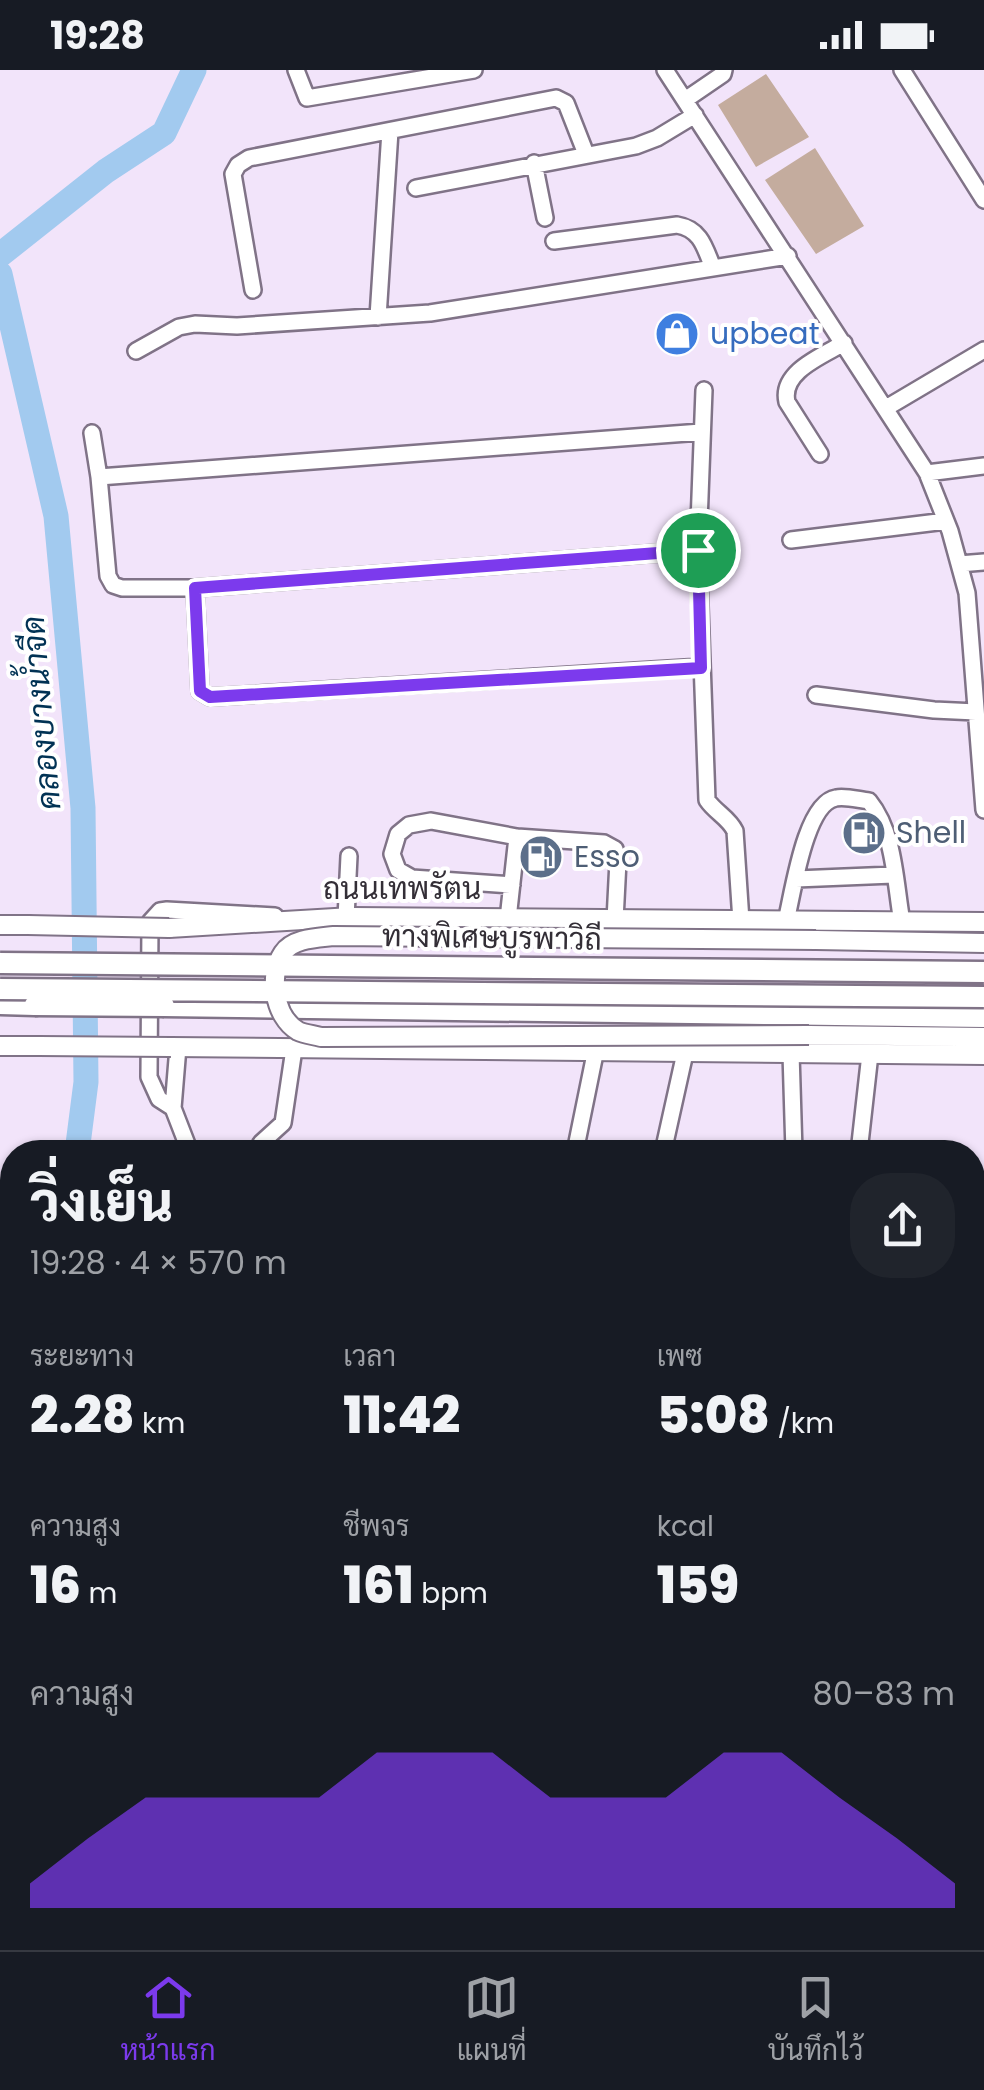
<!DOCTYPE html>
<html lang="th">
<meta charset="utf-8">
<style>
:root{--surface:#171b24;--page:#20242c;--text:#f1f3f6;--muted:#9ea1a6;--line:#363941;--accent:#7c3aed}
body{margin:0;font-family:Poppins,Sarabun,sans-serif;background:var(--page);color:var(--text);height:100vh;display:flex;flex-direction:column;font-size:38px;white-space:nowrap}
*{box-sizing:border-box;margin:0}
p{font-size:32px;color:var(--muted)}
.icon{flex:none;width:55px;height:55px;fill:none;stroke:currentColor;stroke-width:2;stroke-linecap:round;stroke-linejoin:round}
.map{position:relative;flex:1;overflow:hidden}
.panel{position:absolute;left:0px;top:1070px;width:985px;height:810px;display:flex;flex-direction:column;background:var(--surface);border-radius:40px 40px 0 0;box-shadow:0 2px 8px #0004}
.panel>*{flex:none}
.pin{position:absolute;display:grid;place-items:center;width:85px;height:85px;color:#fff;margin:-42px;border:5px solid #fff;border-radius:50%;box-shadow:0 2px 10px #0007}
.round{display:grid;place-items:center;flex:none;width:105px;height:105px;border-radius:40px;background:var(--page)}
.overview{display:flex;align-items:center;justify-content:space-between;height:170px;padding:0 30px}
h1{font-size:55px;font-weight:800;line-height:75px}
.metrics{display:grid;grid-template-columns:repeat(3,1fr);gap:15px;height:170px;padding:10px 30px}
.metrics div{display:grid;align-content:center}
.metrics b{font-size:50px;font-weight:800}
.metrics small{font-size:28px;font-weight:400}
.metrics p{font-size:28px}
.chart{height:280px;padding:20px 30px}
.chart p{display:flex;justify-content:space-between}
.chart svg{width:100%;height:180px;margin-top:10px;fill:var(--accent);opacity:.7}
.status{display:flex;justify-content:space-between;align-items:center;height:70px;padding:0 50px;background:var(--surface);direction:ltr}
.status svg{height:28px;fill:currentColor}
.menu{display:flex;justify-content:space-around;align-items:center;height:140px;border-top:2px solid var(--line);background:var(--surface);font-size:28px;color:var(--muted)}
.menu a{display:grid;justify-items:center;gap:5px}
.menu .current{color:var(--accent)}
.map>svg:first-child{display:block}
</style>
<div class="status"><b>19:28</b><svg viewBox="0 0 49 12"><path d="M0 12V9h3v3zM5 12V6h3v6zM10 12V3h3v9zM15 12V0h3v12zM26 1h20v11H26zM47 4h2v5h-2z"/></svg></div>
<div class="map">
<svg width="984" height="1880" viewBox="0 0 984 1880">
<rect width="100%" height="100%" fill="#f2e4fa"/>
<g fill="none" stroke-linecap="round" stroke-linejoin="round">
<path stroke="#a2caef" stroke-width="25" d="M0,185L106,101L164,63L194,0
M0,204L56,446L83,738L86,1012L77,1082
M0,1451L12,1412
M972,1775L984,1790"/>
</g>
<path fill="#c4ac9e" d="M766,4L809,67L756,97L718,35Z
M815,78L864,156L816,184L765,110Z"/>
<g fill="none" stroke-linecap="round" stroke-linejoin="round">
<defs>
<path id="minor" d="M296,0L307,28L474,0
M665,0L927,403L950,461L967,523L984,740
M902,0L984,130
M685,30L723,4L724,0
M534,93L545,148
M416,118L636,76L657,68L695,45
M554,171L677,155C701,159 705,178 713,198
M253,220L233,104L238,95L249,88L556,28L566,33L586,84
M378,247L390,61
M136,281L179,257L195,254L237,256L430,243L788,186
M704,320L698,480L707,730C715,742 729,748 735,761L741,851
M886,338L984,280
M92,363L99,407L108,506L113,515L122,518H195L698,480
M820,384L787,332C780,302 822,286 844,273
M927,403L984,396
M99,407L701,362
M791,470L946,451
M959,494L984,492
M195,518L200,621L210,627L701,597
M816,625L934,640L976,642
M796,809L893,805
M512,815L412,808L398,800L392,784L398,764L409,755L431,751L517,767L604,773L615,779L618,791L615,850
M346,848L349,786
M508,849L517,767
M786,851C793,823 805,733 836,728C846,726 859,730 869,731C895,763 895,813 902,852
M178,977L173,1038L190,1082
M791,983L794,1082
M173,1038L159,1029L149,1007L150,852L160,841L167,840L275,846
M261,1073L283,1053L294,979
M575,1082L595,984
M663,1082L685,983
M859,1082L870,984
M972,1174H984
M0,1262L3,1263
M972,1475L984,1473
M0,1772L12,1787
M79,1868L89,1880
M247,1868L256,1880
M325,1868L332,1880
M531,1868L535,1880
M798,1868L803,1880
M879,1868L885,1880
M18,1880L38,1868
M399,1880L420,1870
M548,1880L573,1868
M728,1880L754,1868
M927,1880L953,1868"/>
<path id="major" d="M0,855H28
M169,858L352,847L984,852
M816,870L984,873
M809,965L984,967
M0,976H39
M171,977L984,985"/>
<path id="highway" d="M0,934L35,935
M164,936L984,947"/>
</defs>
<use href="#minor" stroke="#807387" stroke-width="20"/>
<use href="#major" stroke="#807387" stroke-width="22"/>
<use href="#highway" stroke="#807387" stroke-width="25"/>
<path stroke="#8b8190" stroke-width="2.5" stroke-dasharray="8 5" stroke-linecap="butt" d="M972,1569L982,1647
M972,1658H984"/>
<use href="#minor" stroke="#fff" stroke-width="15"/>
<use href="#major" stroke="#fff" stroke-width="18"/>
<use href="#highway" stroke="#fff" stroke-width="20"/>
<defs>
<path id="major-bridge" d="M28,855L169,858
M809,965L321,967C314,965 304,964 298,961C274,947 268,905 283,883C293,868 318,868 334,866L816,870
M39,976L171,977"/>
<path id="highway-bridge" d="M0,893L984,902
M0,919L984,927
M35,935L164,936"/>
</defs>
<use href="#major-bridge" stroke="#807387" stroke-width="22" stroke-linecap="butt"/>
<use href="#highway-bridge" stroke="#807387" stroke-width="25" stroke-linecap="butt"/>
<use href="#major-bridge" stroke="#fff" stroke-width="18"/>
<use href="#highway-bridge" stroke="#fff" stroke-width="20"/>
</g>
<g fill="none" stroke-linecap="round" stroke-linejoin="round">
<defs>
<path id="route" d="M698,480L701,598L210,627L200,621L195,518Z"/>
</defs>
<use href="#route" stroke="#fff" stroke-width="20"/>
<use href="#route" stroke="#7c3aed" stroke-width="12"/>
</g>
<defs>
<symbol id="shop-disc" viewBox="-11 -11 22 22"><circle r="9.5" fill="#3f7fe0" stroke="#fff"/><path d="M-5-2.5h2.3a2.7 3.5 0 0 1 5.4 0H5L5.5 6h-11ZM-1.5-2.5h3a1.5 2.3 0 0 0-3 0Z" fill="#fff"/></symbol>
<symbol id="fuel-disc" viewBox="-11 -11 22 22"><circle r="9.5" fill="#5c6f8a" stroke="#fff"/><path d="M-5.5-6h7V0h2V4h1.3V-2.5L3-4.5l.8-.8L6-3V5H2.5V1h-1V6h-7ZM-4.2-4.7v3.2H.2V-4.7Z" fill="#fff"/></symbol>
</defs>
<g fill-rule="evenodd">
<use href="#shop-disc" x="652" y="239" width="50" height="50"/>
<use href="#fuel-disc" x="839" y="738" width="50" height="50"/>
<use href="#fuel-disc" x="516" y="762" width="50" height="50"/>
</g>
<g text-anchor="middle" stroke-width="8" stroke-linejoin="round" paint-order="stroke">
<g font-size="30" fill="#366cbe" stroke="#fff" text-anchor="start">
<text x="710" y="274">upbeat</text>
</g>
<g font-size="30" fill="#4e5e75" stroke="#fff" text-anchor="start">
<text x="896" y="773">Shell</text>
<text x="574" y="797">Esso</text>
</g>
<g font-size="30" fill="#332e36" stroke="#fff">
<text x="402" y="829">ถนนเทพรัตน</text>
<text transform="translate(492 868) rotate(1)" y="10">ทางพิเศษบูรพาวิถี</text>
</g>
<g font-size="32" font-style="italic" fill="#013254" stroke="#fff">
<text transform="translate(41 643) rotate(-95)" y="11">คลองบางน้ำจืด</text>
</g>
</g>
</svg>
<div class="pin" style="left:698px;top:480px;background:#1e9e55"><svg class="icon" aria-label="arrive" viewBox="0 0 24 24"><path d="M6 21V4h12l-3 4 3 4H6"/></svg></div>
<section class="panel">
<div class="overview"><div><h1>วิ่งเย็น</h1><p>19:28 · 4 × 570 m</p></div><a class="round"><svg class="icon" aria-label="share" viewBox="0 0 24 24"><path d="M12 15V3M7 8l5-5 5 5M5 13v7h14v-7"/></svg></a></div>
<div class="metrics">
<div><p>ระยะทาง</p><b>2.28<small> km</small></b></div>
<div><p>เวลา</p><b>11:42</b></div>
<div><p>เพซ</p><b>5:08<small> /km</small></b></div>
</div>
<div class="metrics">
<div><p>ความสูง</p><b>16<small> m</small></b></div>
<div><p>ชีพจร</p><b>161<small> bpm</small></b></div>
<div><p>kcal</p><b>159</b></div>
</div>
<div class="chart"><p><span>ความสูง</span>80–83 m</p>
<svg viewBox="0 0 160 44" preserveAspectRatio="none"><path d="M0 44V38L10 27L20 17L30 17L40 17L50 17L60 6L70 6L80 6L90 17L100 17L110 17L120 6L130 6L140 17L150 27L160 38V44z"/></svg>
</div>
</section>
</div>
<nav class="menu">
<a class="current"><svg class="icon" aria-label="home" viewBox="0 0 24 24"><path d="M3 11l9-7 9 7M6 9v11h12V9"/></svg>หน้าแรก</a>
<a><svg class="icon" aria-label="map" viewBox="0 0 24 24"><path d="M3 6l6-2 6 2 6-2v14l-6 2-6-2-6 2zM9 4v14M15 6v14"/></svg>แผนที่</a>
<a><svg class="icon" aria-label="saved" viewBox="0 0 24 24"><path d="M7 4h10v16l-5-4-5 4z"/></svg>บันทึกไว้</a>
</nav>
